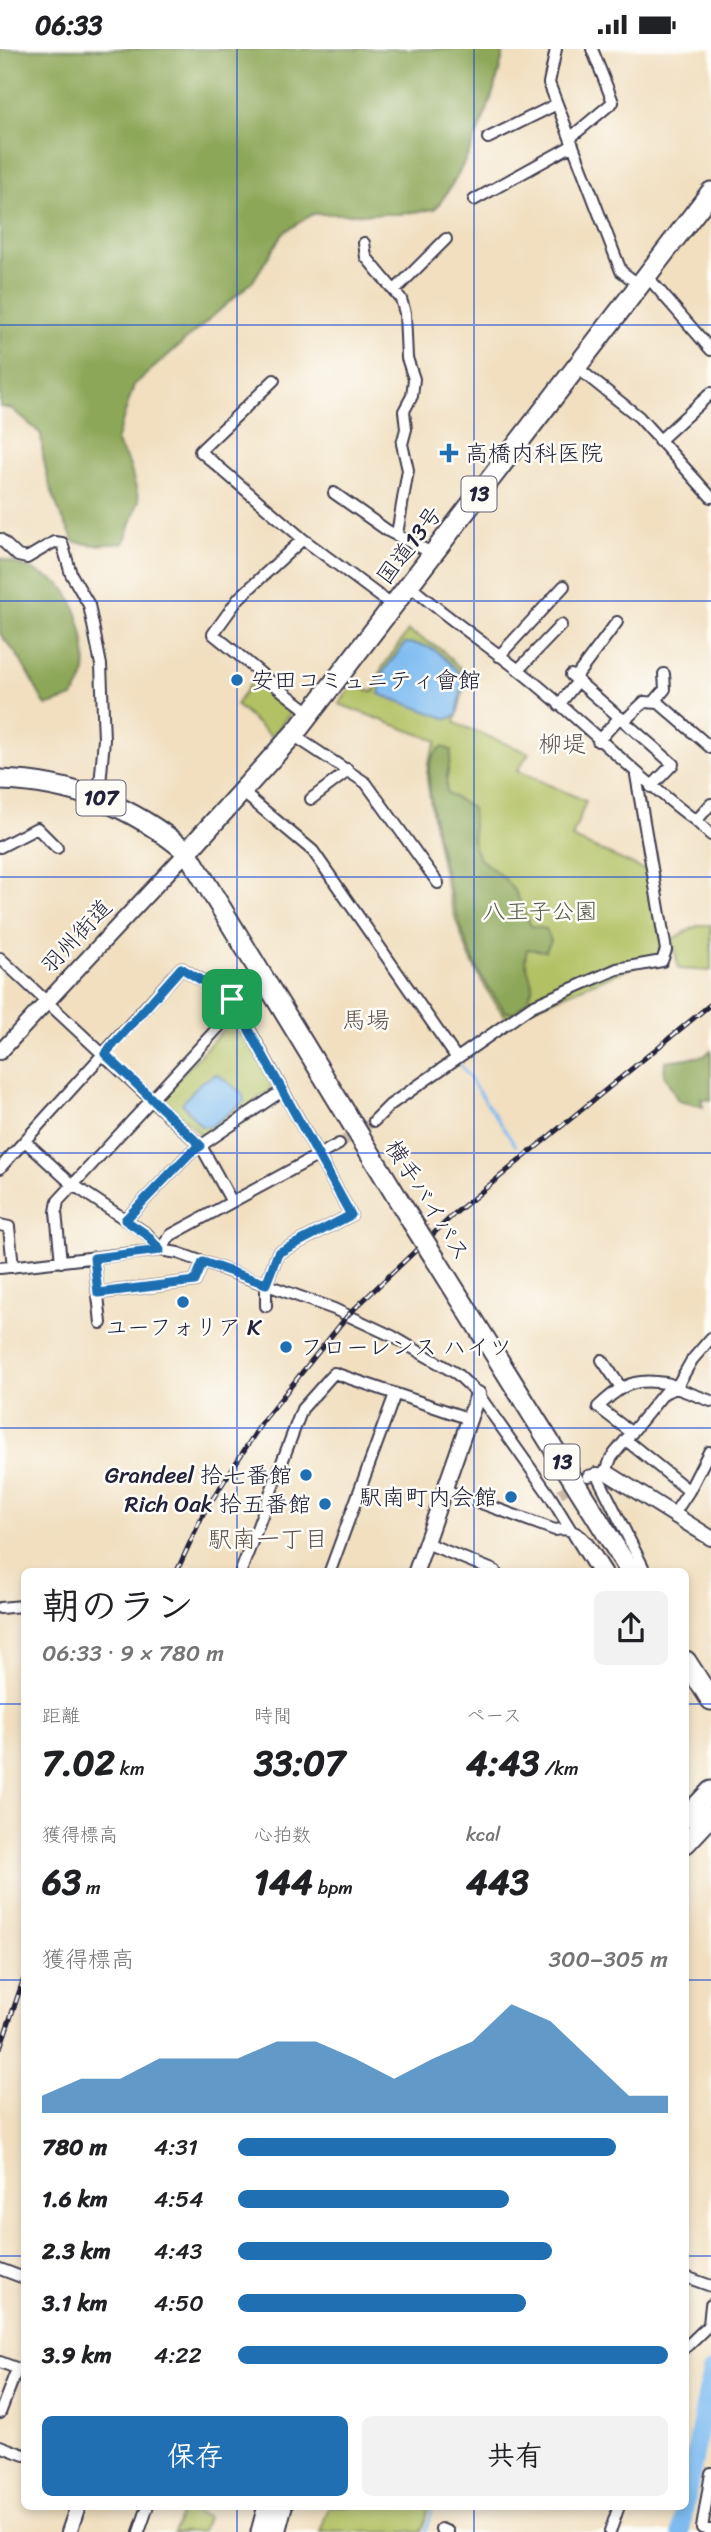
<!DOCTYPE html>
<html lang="ja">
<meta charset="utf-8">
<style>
:root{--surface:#fff;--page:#f2f2f2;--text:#202124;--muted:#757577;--accent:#1f6fb2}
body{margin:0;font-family:Sriracha,"Klee One",sans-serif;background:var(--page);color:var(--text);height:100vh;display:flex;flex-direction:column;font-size:26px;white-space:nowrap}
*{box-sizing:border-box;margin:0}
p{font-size:23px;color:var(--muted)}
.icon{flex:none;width:38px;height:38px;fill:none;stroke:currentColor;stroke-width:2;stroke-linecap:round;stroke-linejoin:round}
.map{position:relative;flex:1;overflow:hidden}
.side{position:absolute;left:21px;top:1519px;width:668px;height:942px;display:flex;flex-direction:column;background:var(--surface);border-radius:10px;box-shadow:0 4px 10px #0003}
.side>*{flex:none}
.pin{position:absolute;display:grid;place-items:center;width:60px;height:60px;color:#fff;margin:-30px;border-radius:14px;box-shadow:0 4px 10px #0006}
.round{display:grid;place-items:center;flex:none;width:74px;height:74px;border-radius:10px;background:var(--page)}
.head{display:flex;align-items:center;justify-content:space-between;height:119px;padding:0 21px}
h1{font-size:38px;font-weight:700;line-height:52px}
.stats{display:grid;grid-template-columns:repeat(3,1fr);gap:10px;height:119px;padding:7px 21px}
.stats div{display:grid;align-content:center}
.stats b{font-size:35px;font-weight:700}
.stats small{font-size:19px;font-weight:400}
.stats p{font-size:19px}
.chart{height:196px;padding:14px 21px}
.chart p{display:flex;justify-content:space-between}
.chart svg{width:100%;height:126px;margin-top:7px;fill:var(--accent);opacity:.7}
.button{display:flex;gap:14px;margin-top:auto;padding:14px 21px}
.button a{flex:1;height:80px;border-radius:10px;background:var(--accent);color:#fff;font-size:28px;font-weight:700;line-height:80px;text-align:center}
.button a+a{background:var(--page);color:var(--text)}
ul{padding:0 21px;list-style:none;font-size:23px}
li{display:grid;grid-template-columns:112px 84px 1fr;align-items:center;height:52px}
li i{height:18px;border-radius:9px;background:var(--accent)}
.status{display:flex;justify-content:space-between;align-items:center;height:49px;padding:0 35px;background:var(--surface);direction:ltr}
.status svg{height:19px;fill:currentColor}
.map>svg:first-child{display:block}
</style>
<div class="status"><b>06:33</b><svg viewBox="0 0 49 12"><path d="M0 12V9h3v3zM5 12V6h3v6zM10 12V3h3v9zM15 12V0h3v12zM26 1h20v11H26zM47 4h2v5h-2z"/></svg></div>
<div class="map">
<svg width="711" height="2483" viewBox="0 0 711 2483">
<rect width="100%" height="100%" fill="#fdfcf7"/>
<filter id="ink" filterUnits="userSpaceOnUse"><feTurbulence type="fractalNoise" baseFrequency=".0143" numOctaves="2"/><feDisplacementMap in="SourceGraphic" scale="14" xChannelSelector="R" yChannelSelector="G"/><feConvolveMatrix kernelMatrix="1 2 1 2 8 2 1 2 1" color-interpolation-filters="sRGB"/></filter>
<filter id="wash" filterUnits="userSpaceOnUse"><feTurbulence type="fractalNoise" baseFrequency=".00686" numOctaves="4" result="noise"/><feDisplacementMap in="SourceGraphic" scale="28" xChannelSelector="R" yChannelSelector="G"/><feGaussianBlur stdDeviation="1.57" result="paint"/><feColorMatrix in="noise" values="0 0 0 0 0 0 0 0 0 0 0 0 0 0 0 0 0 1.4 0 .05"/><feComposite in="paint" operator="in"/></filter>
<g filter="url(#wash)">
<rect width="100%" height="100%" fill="#f1dfc0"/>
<path fill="#b2c163" stroke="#6a724f" stroke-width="2" d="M408,582L441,600L467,626L455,674L529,704L517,722L586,752L572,789L647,822L663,898L660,907L507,969C454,907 438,808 427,729L428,713L437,692L339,655L353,636L374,643L382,619Z
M255,627L265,639L295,659L271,687L236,656Z
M699,876H711V922L679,920L672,890Z
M231,972H238L271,1035L270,1041L209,1085H200L164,1050V1045Z
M329,2457H430L421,2483H320Z
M183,2459L207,2468L202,2483H174Z"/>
<path fill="#8da759" stroke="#58644a" stroke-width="2" d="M0,0H504C496,47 465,123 435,160L400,165H313L283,184L253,232L134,336L116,392L130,417L139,451L124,494L95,496L75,493C55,458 43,426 41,385L12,360L0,358Z
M0,509C14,514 55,528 64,539C79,560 88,598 85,623C84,631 77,641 73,648L46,657L18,607L0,585Z
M442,698L451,701C451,717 444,726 447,744L472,759L474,798L479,809L505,830L516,844L531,877L546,880L551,892L545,902L527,900L525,911L533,938L527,952L516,963H506C493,945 480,928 472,908C455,867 427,762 429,720C429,712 435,702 442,698Z
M711,1001V1051L701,1050L703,1058L678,1052L664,1026L665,1012L704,1007Z"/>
<path fill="#7dbbf1" stroke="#506e96" stroke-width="2" d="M405,594C437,595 444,608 464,629L457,666L448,670L379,645L384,622Z
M217,1025L242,1044L244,1052L210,1078L201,1077L182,1054L201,1033Z"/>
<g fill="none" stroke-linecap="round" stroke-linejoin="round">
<path stroke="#7dbbf1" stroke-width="2.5" d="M459,1014L516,1097
M425,2483L434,2457"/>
<path stroke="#7dbbf1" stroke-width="18" d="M686,2452L711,2322
M681,2483L685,2457"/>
</g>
</g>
<g filter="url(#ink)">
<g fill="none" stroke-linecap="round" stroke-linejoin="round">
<path stroke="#c8b9a5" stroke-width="10" stroke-dasharray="10 5" stroke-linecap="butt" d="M339,1095L374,1072
M560,1444L579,1433"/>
<defs>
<path id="minor" d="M556,0L549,34L621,222L639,236
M488,89L557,55
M570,89L613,53L592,0
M474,151L573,96
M364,194L366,208L401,250L405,264L407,309L414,330L412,347L404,362L406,380L402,395L408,421L397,485
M646,226L711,301
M394,242L446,190
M575,317L639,368L711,448
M274,331L200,402L303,490L393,557
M659,392L711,344
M334,444L388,482L434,505
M0,490L18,507L27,509L54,493L62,494L71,525L89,556L101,616L104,690L99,748
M303,490L239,549L213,585C246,611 276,639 311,664
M410,537C445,567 483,593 520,622C581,670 634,726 696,772L711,755
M499,607L564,537
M518,621L561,576
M571,626L673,715L651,738
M575,629L617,573
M654,653L665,640L664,625
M559,656L578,632
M624,672L644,653L659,654L711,699
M293,686L366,734L438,834
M598,692L620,668
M241,742L313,802L456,1008
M311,750L344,725L347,720
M696,772L711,786
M0,798L37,779L57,799
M0,909L201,1097L232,1153
M374,1072L390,1056L532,957L617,920L662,912L666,901L636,726
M25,1092L72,1135L147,1185L160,1201
M0,1119L181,919L232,949L351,1166L278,1204L266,1235V1257
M125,1171L190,1104L282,1042
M0,1176L9,1178L13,1218
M160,1201L171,1186L339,1095
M94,1209L101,1274
M61,1213L56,1163L58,1152L237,958
M0,1219L160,1201L178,1204L334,1260L392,1287L457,1325L478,1345L550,1447L596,1522
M98,1244L195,1232L203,1213
M602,1311L620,1337
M632,1384L598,1358C616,1341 629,1330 656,1333C664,1334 670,1333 676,1339L692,1311L711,1289
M626,1391L689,1442L674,1465
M596,1424L643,1518L642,1522
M588,1427L606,1423L611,1409L664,1344L676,1339L711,1352
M445,1441L555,1481C582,1475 593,1503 606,1522
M689,1442L709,1403
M426,1494L495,1522
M241,1522L302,1360L334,1324L470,1370
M330,1522L395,1345
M0,1559L22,1557
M0,2220L24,2229
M686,2228L711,2237
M709,2276L711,2256
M686,2298L711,2274
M0,2313L24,2322
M0,2364L17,2320
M0,2397L24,2406
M711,2424L702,2479L711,2481
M441,2480L448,2483
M139,2483L148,2457
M610,2483L619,2457"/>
<path id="tertiary" d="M0,1003L187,803
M606,1423L711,1489
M416,1522L478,1345
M69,2483L78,2457"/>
<path id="trunk" d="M0,731C72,733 132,757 187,803L412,1173
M187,803L299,679L711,143
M436,1211L630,1522
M686,1612L711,1651
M686,1768L711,1742
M686,1794L711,1767
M261,2483L268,2457
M275,2483L282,2457"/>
</defs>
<use href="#minor" stroke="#413e4f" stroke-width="14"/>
<use href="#tertiary" stroke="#413e4f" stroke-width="18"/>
<use href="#trunk" stroke="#413e4f" stroke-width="23"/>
<use href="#minor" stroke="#fff" stroke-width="10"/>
<use href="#tertiary" stroke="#fff" stroke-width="14"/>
<use href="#trunk" stroke="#fff" stroke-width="19"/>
<defs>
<path id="rail" d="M177,1522L203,1465L263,1372L348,1266L453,1166L711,955
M0,1999L24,1929"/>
</defs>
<use href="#rail" stroke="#22223b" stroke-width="5"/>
<use href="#rail" stroke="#fdfcf7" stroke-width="2.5" stroke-dasharray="8" stroke-linecap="butt"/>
<defs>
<path id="trunk-bridge" d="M412,1173L436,1211"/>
</defs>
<use href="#trunk-bridge" stroke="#413e4f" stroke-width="23" stroke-linecap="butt"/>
<use href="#trunk-bridge" stroke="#fff" stroke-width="19"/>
</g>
</g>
<g fill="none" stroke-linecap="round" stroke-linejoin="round" filter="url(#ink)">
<defs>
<path id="route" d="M181,919L232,950L351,1166L278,1204L266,1235L203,1213L195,1232L98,1244L94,1209L160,1201L146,1185L125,1171L190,1104L201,1097L105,1005Z"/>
</defs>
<use href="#route" stroke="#fff" stroke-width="14"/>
<use href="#route" stroke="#1f6fb2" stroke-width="9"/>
</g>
<path fill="none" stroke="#1d4ed8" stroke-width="2" stroke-opacity="0.55" d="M237,0V1522M474,0V1522M0,276H711M0,552H711M0,828H711M0,1104H711M0,1379H711M0,1655H24M686,1655H711M0,1931H24M686,1931H711M0,2207H24M686,2207H711M237,2457V2483M474,2457V2483"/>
<g fill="#1f6fb2" stroke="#fdfcf7" stroke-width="2.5">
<path d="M445.5 393.5h7v7h7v7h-7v7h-7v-7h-7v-7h7z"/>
<circle cx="237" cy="631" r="7"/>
<circle cx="183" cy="1253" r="7"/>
<circle cx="286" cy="1298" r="7"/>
<circle cx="306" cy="1426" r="7"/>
<circle cx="511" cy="1448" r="7"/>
<circle cx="325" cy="1455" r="7"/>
</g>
<g text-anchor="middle" stroke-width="5" stroke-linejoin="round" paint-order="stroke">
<g fill="#fdfcf7" stroke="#646373" stroke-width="2">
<rect x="461.5" y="427.5" width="35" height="35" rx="5"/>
<rect x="76.5" y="731.5" width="49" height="35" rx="5"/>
<rect x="544.5" y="1395.5" width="35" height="35" rx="5"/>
</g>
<g font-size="21" font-weight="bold" fill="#22223b">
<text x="479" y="452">13</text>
<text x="101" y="756">107</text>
<text x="562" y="1420">13</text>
</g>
<g font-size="23" fill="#22223b" stroke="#fdfcf7" text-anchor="start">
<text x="465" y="412">高橋内科医院</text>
<text x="251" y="639">安田コミュニティ會館</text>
<text x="183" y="1286" text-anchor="middle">ユーフォリア K</text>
<text x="300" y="1306">フローレンス ハイツ</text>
<text x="292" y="1434" text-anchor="end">Grandeel 拾七番館</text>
<text x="497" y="1456" text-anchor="end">駅南町内会館</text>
<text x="311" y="1463" text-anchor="end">Rich Oak 拾五番館</text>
</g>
<g font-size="23" fill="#22223b" stroke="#fdfcf7">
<text transform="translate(409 496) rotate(-53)" y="8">国道13号</text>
<text transform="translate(76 887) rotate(-47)" y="8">羽州街道</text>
<text transform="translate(428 1151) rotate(58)" y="8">横手バイパス</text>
</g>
<g font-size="23" fill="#545a49" stroke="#fdfcf7">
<text x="540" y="870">八王子公園</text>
</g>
<g font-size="24" fill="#64544e" stroke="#fdfcf7">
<text x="562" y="703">柳堤</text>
<text x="366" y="979">馬場</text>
<text x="268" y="1498">駅南一丁目</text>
</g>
</g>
</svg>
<div class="pin" style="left:232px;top:950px;background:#1e9e55"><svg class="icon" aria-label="arrive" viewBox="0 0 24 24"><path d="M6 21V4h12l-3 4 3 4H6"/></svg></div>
<section class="side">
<div class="head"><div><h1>朝のラン</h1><p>06:33 · 9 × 780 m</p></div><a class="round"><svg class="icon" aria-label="share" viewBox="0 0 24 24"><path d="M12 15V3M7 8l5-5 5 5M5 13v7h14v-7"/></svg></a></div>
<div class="stats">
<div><p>距離</p><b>7.02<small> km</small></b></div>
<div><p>時間</p><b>33:07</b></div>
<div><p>ペース</p><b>4:43<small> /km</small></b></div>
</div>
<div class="stats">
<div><p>獲得標高</p><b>63<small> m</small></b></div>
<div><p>心拍数</p><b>144<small> bpm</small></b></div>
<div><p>kcal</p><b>443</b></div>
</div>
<div class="chart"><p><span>獲得標高</span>300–305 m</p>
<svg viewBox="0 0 160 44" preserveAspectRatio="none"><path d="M0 44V38L10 32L20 32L30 25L40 25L50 25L60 19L70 19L80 25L90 32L100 25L110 19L120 6L130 12L140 25L150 38L160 38V44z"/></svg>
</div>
<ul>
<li><b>780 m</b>4:31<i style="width:88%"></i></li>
<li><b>1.6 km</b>4:54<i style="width:63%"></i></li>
<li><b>2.3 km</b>4:43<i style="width:73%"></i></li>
<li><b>3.1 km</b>4:50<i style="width:67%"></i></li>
<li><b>3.9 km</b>4:22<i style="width:100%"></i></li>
</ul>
<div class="button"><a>保存</a><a>共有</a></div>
</section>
</div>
